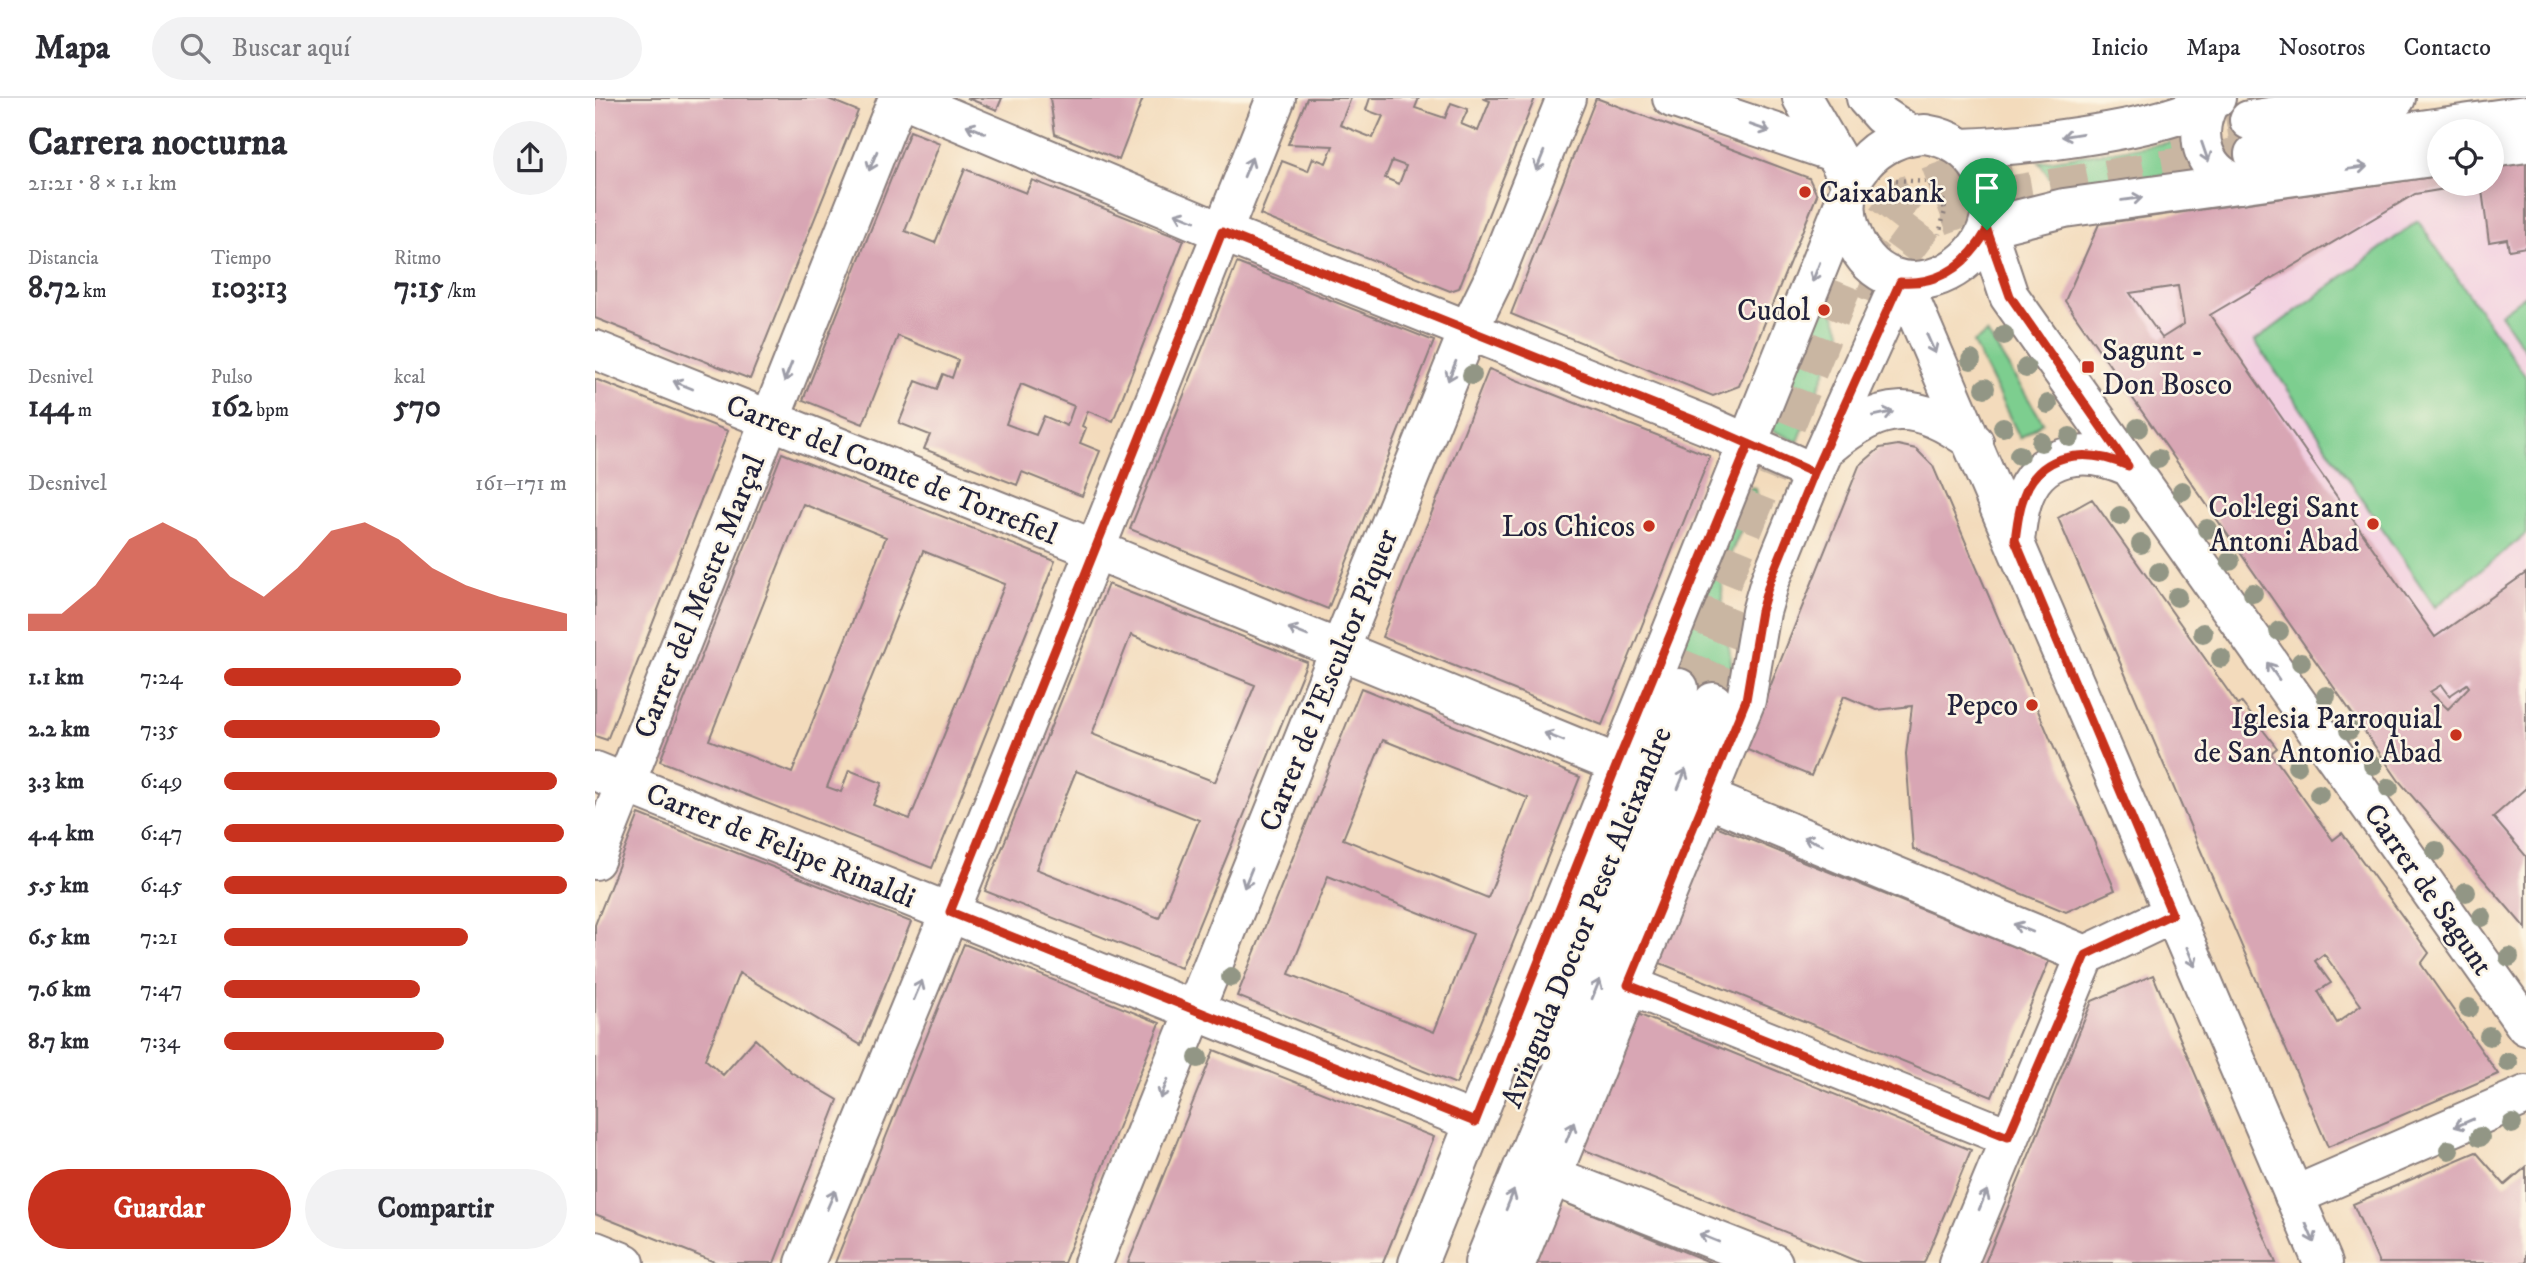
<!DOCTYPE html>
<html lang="es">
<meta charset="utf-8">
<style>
:root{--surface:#fff;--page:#f2f2f3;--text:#2b2b33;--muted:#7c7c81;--line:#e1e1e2;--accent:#c8321e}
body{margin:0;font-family:"IM FELL DW Pica",serif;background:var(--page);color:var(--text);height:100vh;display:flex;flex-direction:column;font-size:26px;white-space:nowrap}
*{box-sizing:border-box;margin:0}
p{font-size:23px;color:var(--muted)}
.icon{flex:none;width:38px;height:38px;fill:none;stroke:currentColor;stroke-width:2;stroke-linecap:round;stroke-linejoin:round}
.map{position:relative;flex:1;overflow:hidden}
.details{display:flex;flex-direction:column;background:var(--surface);width:595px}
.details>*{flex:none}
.fabs{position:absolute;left:1832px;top:21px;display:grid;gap:14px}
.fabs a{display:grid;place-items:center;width:77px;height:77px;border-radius:50%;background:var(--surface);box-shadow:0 4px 18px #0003;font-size:35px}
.pin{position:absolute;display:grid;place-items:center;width:60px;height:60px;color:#fff;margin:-72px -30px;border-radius:50% 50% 50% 0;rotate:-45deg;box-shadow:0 0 7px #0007}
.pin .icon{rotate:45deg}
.round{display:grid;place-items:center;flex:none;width:74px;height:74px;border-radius:37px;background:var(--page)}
.headline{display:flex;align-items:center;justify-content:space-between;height:119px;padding:0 28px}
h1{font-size:38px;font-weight:800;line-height:52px}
.figures{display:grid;grid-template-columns:repeat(3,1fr);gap:10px;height:119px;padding:7px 28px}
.figures div{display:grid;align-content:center}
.figures b{font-size:30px;font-weight:800}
.figures small{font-size:19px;font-weight:400}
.figures p{font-size:19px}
.chart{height:196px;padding:14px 28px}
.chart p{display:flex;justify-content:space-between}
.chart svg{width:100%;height:126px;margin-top:7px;fill:var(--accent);opacity:.7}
.cta{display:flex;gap:14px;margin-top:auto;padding:14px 28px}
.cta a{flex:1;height:80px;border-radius:42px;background:var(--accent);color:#fff;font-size:28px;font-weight:800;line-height:80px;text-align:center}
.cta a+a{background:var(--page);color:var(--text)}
ul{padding:0 28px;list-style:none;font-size:23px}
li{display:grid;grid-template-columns:112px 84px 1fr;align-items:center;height:52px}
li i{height:18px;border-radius:9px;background:var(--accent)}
header{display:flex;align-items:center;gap:42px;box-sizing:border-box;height:98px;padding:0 35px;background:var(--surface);border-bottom:2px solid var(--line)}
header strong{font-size:33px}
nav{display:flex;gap:38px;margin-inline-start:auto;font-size:24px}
.search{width:490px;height:63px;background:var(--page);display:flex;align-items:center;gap:18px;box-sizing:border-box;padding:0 24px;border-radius:38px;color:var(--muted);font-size:26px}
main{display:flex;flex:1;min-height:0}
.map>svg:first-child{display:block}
</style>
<header>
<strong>Mapa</strong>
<div class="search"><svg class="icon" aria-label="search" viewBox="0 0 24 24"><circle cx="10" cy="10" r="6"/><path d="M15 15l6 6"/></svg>Buscar aquí</div>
<nav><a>Inicio</a><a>Mapa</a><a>Nosotros</a><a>Contacto</a></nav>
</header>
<main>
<section class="details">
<div class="headline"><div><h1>Carrera nocturna</h1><p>21:21 · 8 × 1.1 km</p></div><a class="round"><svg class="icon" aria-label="share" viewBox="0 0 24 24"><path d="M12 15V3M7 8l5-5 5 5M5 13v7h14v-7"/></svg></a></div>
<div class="figures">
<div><p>Distancia</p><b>8.72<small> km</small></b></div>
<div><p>Tiempo</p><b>1:03:13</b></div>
<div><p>Ritmo</p><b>7:15<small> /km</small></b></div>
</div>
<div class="figures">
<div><p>Desnivel</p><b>144<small> m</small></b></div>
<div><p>Pulso</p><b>162<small> bpm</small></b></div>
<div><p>kcal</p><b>570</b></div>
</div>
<div class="chart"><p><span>Desnivel</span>161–171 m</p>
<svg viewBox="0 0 160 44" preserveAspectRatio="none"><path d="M0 44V38L10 38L20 28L30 12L40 6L50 12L60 25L70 32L80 22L90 9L100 6L110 12L120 22L130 28L140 32L150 35L160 38V44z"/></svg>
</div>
<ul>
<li><b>1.1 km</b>7:24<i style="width:69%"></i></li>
<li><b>2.2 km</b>7:35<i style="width:63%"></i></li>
<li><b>3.3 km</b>6:49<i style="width:97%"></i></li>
<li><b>4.4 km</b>6:47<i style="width:99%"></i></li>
<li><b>5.5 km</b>6:45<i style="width:100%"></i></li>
<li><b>6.5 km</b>7:21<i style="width:71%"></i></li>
<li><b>7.6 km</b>7:47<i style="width:57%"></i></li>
<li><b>8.7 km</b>7:34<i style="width:64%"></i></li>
</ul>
<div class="cta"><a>Guardar</a><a>Compartir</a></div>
</section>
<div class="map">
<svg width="1931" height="1165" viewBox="0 0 1931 1165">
<rect width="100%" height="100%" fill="#fcf5e5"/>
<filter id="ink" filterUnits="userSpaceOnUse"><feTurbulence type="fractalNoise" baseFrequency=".0143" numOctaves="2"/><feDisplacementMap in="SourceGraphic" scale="14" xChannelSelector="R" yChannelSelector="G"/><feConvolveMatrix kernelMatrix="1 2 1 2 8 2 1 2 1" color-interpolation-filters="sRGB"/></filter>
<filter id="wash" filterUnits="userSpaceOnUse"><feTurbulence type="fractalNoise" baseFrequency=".00686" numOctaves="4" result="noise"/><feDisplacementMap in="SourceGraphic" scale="28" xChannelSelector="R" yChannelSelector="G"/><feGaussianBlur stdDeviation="1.57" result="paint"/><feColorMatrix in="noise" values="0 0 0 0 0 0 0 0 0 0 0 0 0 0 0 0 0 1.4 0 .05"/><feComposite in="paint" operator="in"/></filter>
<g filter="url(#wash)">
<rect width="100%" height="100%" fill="#f3dbbc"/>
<path fill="#f2cfe1" d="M1931,65V831L1804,683L1470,203L1504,126L1844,78V86H1897Z"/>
<path fill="#7dce8f" stroke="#507865" stroke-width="2" d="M1597,41L1607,72L1463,92L1444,64Z
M1823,123L1931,279V436L1840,509L1660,243Z
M1227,183L1246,233L1203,344L1170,329Z
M1931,197V253L1905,216Z
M1392,235L1448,324L1425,340L1378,245Z
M1157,390L1161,391L1162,398C1148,430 1126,465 1127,500C1127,530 1139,556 1137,586L1075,561L1148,399Z"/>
<g id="blocks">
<path fill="#d8a6b4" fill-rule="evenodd" d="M0,0H231L263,13L155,281L0,220Z
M372,0H407L402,12Z
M455,0H548L524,62L460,36Z
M712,0H756L745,27L778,40L788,18L771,12L775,0H824L820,10L850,20L856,5L873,11L866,26L883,33L895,3L887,0H940L864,190L855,193L665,117L687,63L713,73L718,60L731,65L738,48L693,46ZM797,63L811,68L804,86L790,80Z
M1001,0L1214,80L1222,97L1144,288L1118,298L916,216Z
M315,33L345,45L310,133L340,145L370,71L431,95L437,82L589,142L518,323L493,313L487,328L491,330L485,345L505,353L487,398L427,374L422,387L329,351L335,337L304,325L321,283L342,291L348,276L357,280L363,262L303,238L268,326L208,302ZM426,286L479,308L472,328L449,318L441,337L411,326Z
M1931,65V149L1914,152L1912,141L1894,144L1887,92L1863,95L1862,89L1820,96L1615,217L1840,539L1931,475V690L1898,719L1931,758V831L1804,683L1470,203L1504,126L1844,78V86H1897V70ZM1583,188L1589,226L1567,240L1535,195ZM1872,586L1874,589L1853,611L1835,594L1846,587L1854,598Z
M642,165L839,243L733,511L535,431Z
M894,271L1115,358L1007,627L787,539Z
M0,281L133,333L12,642L0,638Z
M1303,347L1321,351L1338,368L1520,792L1471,814L1318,751L1311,656L1317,608L1282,612L1249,598L1216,678L1150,651L1264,368L1285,350Z
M187,355L460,463L337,770L65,663ZM208,406L291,439L197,675L114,642ZM328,453L410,486L315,721L278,707L287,685L254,672L246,694L232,689Z
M1497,401L1643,607L1646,604L1682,650L1676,655L1738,742L1747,735L1834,855L1826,866L1903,976L1733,1049L1463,420ZM1729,856L1766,907L1742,925L1723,893L1736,885L1720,863Z
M513,486L712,564L586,870L390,793ZM536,537L660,587L620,684L497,636ZM481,673L604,722L564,820L441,771Z
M766,590L985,679L861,986L642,898ZM788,642L933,700L893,800L748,741ZM733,778L878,836L839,934L694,876Z
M44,716L316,824L266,947L144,875L110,961L128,977L160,941L196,974L243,1002L179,1165H122L0,1116V827Z
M1116,726L1454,863L1397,999L1060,863Z
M369,846L565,925L469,1165H240Z
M1558,877L1681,1165H1390L1497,903Z
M1040,915L1376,1052L1329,1165H1266L985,1050Z
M619,952L839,1039L788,1165H533Z
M1881,1054L1910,1087L1931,1069V1165H1784L1758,1106Z
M963,1102L1117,1165H938Z"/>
</g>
</g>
<g filter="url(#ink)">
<use href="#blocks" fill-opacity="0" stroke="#8a7e7c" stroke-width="2"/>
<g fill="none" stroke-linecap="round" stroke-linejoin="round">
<path stroke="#c9b6a2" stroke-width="38" stroke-dasharray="38 19" stroke-linecap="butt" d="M1575,36L1654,22
M1277,205L1287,182L1330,124L1395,100L1659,56
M1084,590L1258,163L1310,97L1383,70L1415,64
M1118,604L1160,498"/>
<defs>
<path id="minor" d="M308,0L627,134L1111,327L1219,375
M1077,0L1238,54
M1392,132L1414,198L1931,928
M0,252L499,451L1022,666
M1420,442C1422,429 1423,416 1427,404C1442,353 1491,349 1533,368
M0,673L879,1024
M1110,699L1491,857L1577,816
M0,762L303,0
M1033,887L1413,1039
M957,1078L1178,1165
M1699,1098L1931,997
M0,1153L30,1165
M210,1165L355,814L681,0
M498,1165L874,231L898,182L971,0
M1363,1165L1491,857"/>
<path id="major" d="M1207,0L1257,86
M1271,0L1286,17L1316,37
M1614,5C1597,38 1608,76 1646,86
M1654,22L1801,0
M1330,36C1354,40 1373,50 1386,72C1435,157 1291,240 1255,130C1239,81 1283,37 1330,36Z
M1367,50C1426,48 1575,32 1621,0
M1897,50L1931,45
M1659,56L1931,17
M1393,129L1469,110L1844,58
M1308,184L1728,1165
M1232,349C1288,303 1319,301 1379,344
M937,951L1084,590
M823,1165L1256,88
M889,1165L1118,604
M921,1165L1151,602L1166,514L1175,483L1219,375L1305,184"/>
</defs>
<use href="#minor" stroke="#8a7e7c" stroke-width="42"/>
<use href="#major" stroke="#8a7e7c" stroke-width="42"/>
<path stroke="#8a7e7c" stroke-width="4.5" stroke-dasharray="2 5" stroke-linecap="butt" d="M1301,82L1333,84L1347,96L1350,113L1344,136"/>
<use href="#minor" stroke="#fff" stroke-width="38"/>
<use href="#major" stroke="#fff" stroke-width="38"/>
</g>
<g fill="#929685">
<circle cx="1409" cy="237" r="10"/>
<circle cx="1376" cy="262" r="10"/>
<circle cx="1431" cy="270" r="10"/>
<circle cx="877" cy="277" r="10"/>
<circle cx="1390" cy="290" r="10"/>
<circle cx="1453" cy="306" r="10"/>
<circle cx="1408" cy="329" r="10"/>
<circle cx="1543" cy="330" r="10"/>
<circle cx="1475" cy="339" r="10"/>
<circle cx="1446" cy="344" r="10"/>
<circle cx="1424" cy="357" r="10"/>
<circle cx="1563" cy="361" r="10"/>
<circle cx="1587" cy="393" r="10"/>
<circle cx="1525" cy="418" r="10"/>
<circle cx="1612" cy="431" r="10"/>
<circle cx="1546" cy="446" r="10"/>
<circle cx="1635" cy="463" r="10"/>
<circle cx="1564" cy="474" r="10"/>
<circle cx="1658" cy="495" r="10"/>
<circle cx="1582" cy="499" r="10"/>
<circle cx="1684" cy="533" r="10"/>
<circle cx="1608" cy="535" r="10"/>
<circle cx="1626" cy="560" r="10"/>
<circle cx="1706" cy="564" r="10"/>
<circle cx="1731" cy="598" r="10"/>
<circle cx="1754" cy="632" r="10"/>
<circle cx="1778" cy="667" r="10"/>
<circle cx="1702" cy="668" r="10"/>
<circle cx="1794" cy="690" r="10"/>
<circle cx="1724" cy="696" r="10"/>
<circle cx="1841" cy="753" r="10"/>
<circle cx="1871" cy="794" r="10"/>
<circle cx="1887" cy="819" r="10"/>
<circle cx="1914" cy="859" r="10"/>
<circle cx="636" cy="879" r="10"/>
<circle cx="1874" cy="910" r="10"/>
<circle cx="1894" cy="938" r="10"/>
<circle cx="603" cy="960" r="10"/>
<circle cx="1913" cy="964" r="10"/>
<circle cx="1917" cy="1026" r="10"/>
<circle cx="1885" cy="1039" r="10"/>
<circle cx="1854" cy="1052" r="10"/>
</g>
<defs><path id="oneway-shaft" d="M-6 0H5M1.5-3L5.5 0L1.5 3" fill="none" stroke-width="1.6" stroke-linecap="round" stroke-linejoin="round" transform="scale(1.75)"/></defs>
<g stroke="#9c9ca7">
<use href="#oneway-shaft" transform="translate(1165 30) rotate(19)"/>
<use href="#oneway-shaft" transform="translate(381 31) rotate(-157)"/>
<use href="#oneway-shaft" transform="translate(1477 37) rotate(171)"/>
<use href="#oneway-shaft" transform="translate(1610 54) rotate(71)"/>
<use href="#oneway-shaft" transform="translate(278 63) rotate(112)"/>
<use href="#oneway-shaft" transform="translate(945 63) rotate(112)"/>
<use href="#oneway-shaft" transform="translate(653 69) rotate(-68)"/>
<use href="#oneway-shaft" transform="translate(1762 70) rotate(-8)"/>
<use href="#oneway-shaft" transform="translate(1537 101) rotate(-8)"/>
<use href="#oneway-shaft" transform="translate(590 119) rotate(-158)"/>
<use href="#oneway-shaft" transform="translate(1221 174) rotate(111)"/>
<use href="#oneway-shaft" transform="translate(1336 246) rotate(66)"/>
<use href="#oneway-shaft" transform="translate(857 273) rotate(112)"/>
<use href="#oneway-shaft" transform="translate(193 274) rotate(112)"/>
<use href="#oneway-shaft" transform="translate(88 287) rotate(-158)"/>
<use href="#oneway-shaft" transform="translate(1288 316) rotate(-12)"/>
<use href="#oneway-shaft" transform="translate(703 534) rotate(-158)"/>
<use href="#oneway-shaft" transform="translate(1678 573) rotate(-125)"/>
<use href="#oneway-shaft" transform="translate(959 639) rotate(-158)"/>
<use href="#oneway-shaft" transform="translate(1087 681) rotate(-68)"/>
<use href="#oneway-shaft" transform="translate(1218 743) rotate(-158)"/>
<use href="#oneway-shaft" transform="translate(653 780) rotate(112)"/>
<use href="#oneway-shaft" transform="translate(1428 830) rotate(-158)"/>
<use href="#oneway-shaft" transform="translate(1596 859) rotate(67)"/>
<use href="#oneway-shaft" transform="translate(1001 891) rotate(-68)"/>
<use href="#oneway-shaft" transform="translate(323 892) rotate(-67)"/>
<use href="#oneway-shaft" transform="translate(569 991) rotate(112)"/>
<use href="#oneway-shaft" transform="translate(1869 1025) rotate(157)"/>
<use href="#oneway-shaft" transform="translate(975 1034) rotate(-68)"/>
<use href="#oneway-shaft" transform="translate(236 1102) rotate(-67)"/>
<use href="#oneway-shaft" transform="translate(915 1102) rotate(-68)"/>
<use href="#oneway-shaft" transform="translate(1388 1102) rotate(-68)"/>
<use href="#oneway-shaft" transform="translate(1715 1135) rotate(67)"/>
<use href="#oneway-shaft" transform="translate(1114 1140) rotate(-158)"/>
</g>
</g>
<g fill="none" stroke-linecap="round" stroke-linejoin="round" filter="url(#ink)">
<defs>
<path id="route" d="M1392,132C1373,166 1345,187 1305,184L1219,375L1111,327L627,134L355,814L880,1024L1022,666L1154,346L1219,375L1175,483L1166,513L1151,602L1033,887L1413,1039L1491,857L1577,816L1420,442C1422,429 1423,416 1427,404C1442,353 1491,349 1533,368L1415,198L1392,132"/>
</defs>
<use href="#route" stroke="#fff" stroke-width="14"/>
<use href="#route" stroke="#c8321e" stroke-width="9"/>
</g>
<g fill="#c8321e" stroke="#fcf5e5" stroke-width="2.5">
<circle cx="1210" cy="94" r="7"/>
<circle cx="1229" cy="212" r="7"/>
<rect x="1486" y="262" width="14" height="14" rx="3.5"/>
<circle cx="1778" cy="426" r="7"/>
<circle cx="1054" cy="428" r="7"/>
<circle cx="1437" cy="607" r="7"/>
<circle cx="1861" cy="637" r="7"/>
</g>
<g text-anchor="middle" stroke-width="5" stroke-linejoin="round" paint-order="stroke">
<g font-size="30" fill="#22223b" stroke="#fcf5e5" text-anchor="end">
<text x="1224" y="104" text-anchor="start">Caixabank</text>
<text x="1215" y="222">Cudol</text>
<text x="1507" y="262" text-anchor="start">Sagunt -<tspan x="1507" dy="34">Don Bosco</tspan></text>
<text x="1764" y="419">Col·legi Sant<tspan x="1764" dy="34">Antoni Abad</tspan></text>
<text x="1040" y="438">Los Chicos</text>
<text x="1423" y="617">Pepco</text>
<text x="1847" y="630">Iglesia Parroquial<tspan x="1847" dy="34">de San Antonio Abad</tspan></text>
</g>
<g font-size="30" fill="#22223b" stroke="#fcf5e5">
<text transform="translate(297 371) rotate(22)" y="10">Carrer del Comte de Torrefiel</text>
<text transform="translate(104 498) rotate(-68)" y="10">Carrer del Mestre Marçal</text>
<text transform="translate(733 582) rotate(-68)" y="10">Carrer de l'Escultor Piquer</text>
<text transform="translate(186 747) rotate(22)" y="10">Carrer de Felipe Rinaldi</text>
<text transform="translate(1834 791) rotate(55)" y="10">Carrer de Sagunt</text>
<text transform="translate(991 819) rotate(-68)" y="10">Avinguda Doctor Peset Aleixandre</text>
</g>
</g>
</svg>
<div class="fabs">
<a><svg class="icon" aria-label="locate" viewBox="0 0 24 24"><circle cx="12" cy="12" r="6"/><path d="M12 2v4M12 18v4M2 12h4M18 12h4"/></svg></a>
</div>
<div class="pin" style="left:1392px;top:132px;background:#1e9e55"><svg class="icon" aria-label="arrive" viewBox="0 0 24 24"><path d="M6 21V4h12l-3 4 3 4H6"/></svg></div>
</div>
</main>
